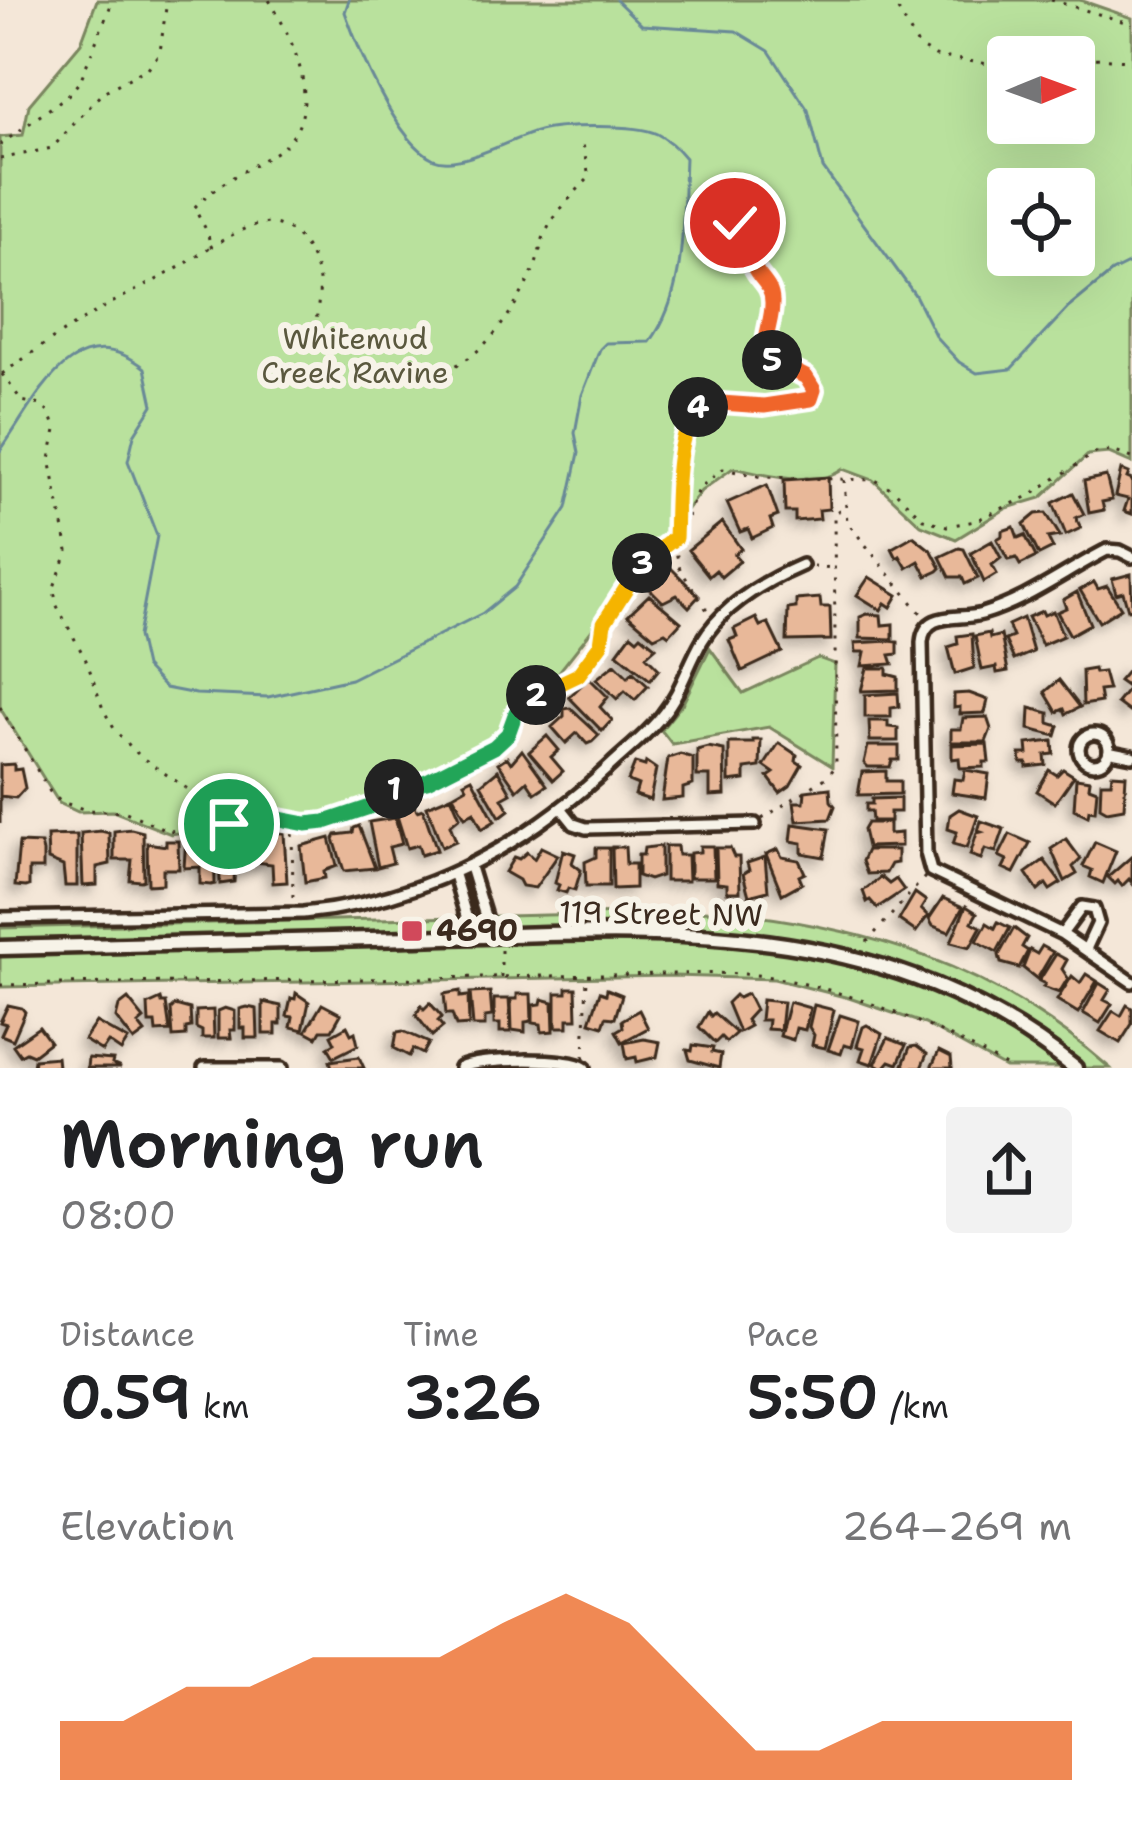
<!DOCTYPE html>
<meta charset="utf-8">
<style>
:root{--surface:#fff;--page:#f2f2f2;--text:#202124;--muted:#757577;--accent:#ea580c}
body{margin:0;font-family:"Shantell Sans",sans-serif;background:var(--page);color:var(--text);height:100vh;display:flex;flex-direction:column;font-size:45px;white-space:nowrap}
*{box-sizing:border-box;margin:0}
p{font-size:39px;color:var(--muted)}
.icon{flex:none;width:66px;height:66px;fill:none;stroke:currentColor;stroke-width:2;stroke-linecap:round;stroke-linejoin:round}
.map{position:relative;height:1068px;overflow:hidden}
.details{display:flex;flex-direction:column;background:var(--surface);flex:1}
.details>*{flex:none}
.needle{width:78px;rotate:89deg}
.fabs{position:absolute;left:987px;top:36px;display:grid;gap:24px}
.fabs a{display:grid;place-items:center;width:108px;height:108px;border-radius:12px;background:var(--surface);box-shadow:0 12px 48px #0002;font-size:60px}
.pin{position:absolute;display:grid;place-items:center;width:102px;height:102px;color:#fff;margin:-51px;border:6px solid #fff;border-radius:50%;box-shadow:0 3px 12px #0007}
.km{position:absolute;width:60px;height:60px;margin:-30px;border-radius:50%;background:#222;color:#fff;font-size:33px;line-height:60px;text-align:center}
.round{display:grid;place-items:center;flex:none;width:126px;height:126px;border-radius:12px;background:var(--page)}
.overview{display:flex;align-items:center;justify-content:space-between;height:204px;padding:0 60px}
h1{font-size:66px;font-weight:600;line-height:90px}
.metrics{display:grid;grid-template-columns:repeat(3,1fr);gap:18px;height:204px;padding:12px 60px}
.metrics div{display:grid;align-content:center}
.metrics b{font-size:60px;font-weight:600}
.metrics small{font-size:33px;font-weight:400}
.metrics p{font-size:33px}
.chart{height:336px;padding:24px 60px}
.chart p{display:flex;justify-content:space-between}
.chart svg{width:100%;height:216px;margin-top:12px;fill:var(--accent);opacity:.7}
.map>svg:first-child{display:block}
</style>
<div class="map">
<svg width="1132" height="1068" viewBox="0 0 1132 1068">
<defs>
<filter id="shadow"><feDropShadow dx="-5.5" dy="5.5" stdDeviation="6" flood-color="#0004"/></filter>
</defs>
<rect width="100%" height="100%" fill="#f4e7d8"/>
<filter id="ink" filterUnits="userSpaceOnUse"><feTurbulence type="fractalNoise" baseFrequency=".00833" numOctaves="2"/><feDisplacementMap in="SourceGraphic" scale="24" xChannelSelector="R" yChannelSelector="G"/><feConvolveMatrix kernelMatrix="1 2 1 2 8 2 1 2 1" color-interpolation-filters="sRGB"/></filter>
<g filter="url(#ink)">
<path fill="#b9e19d" stroke="#7a865e" stroke-width="3" fill-rule="evenodd" d="M97,0H1080L1132,18V463L1109,453L1088,455L1041,498L1007,508L956,539L921,525L873,480L843,469C816,490 764,474 733,468L701,491L526,714L440,781L326,825L268,819L171,834L113,811L78,812L59,803L0,708V137L23,135L29,105L81,43ZM1008,57H1074V123H1008ZM1008,189H1074V255H1008Z
M710,648L743,693L818,658L835,664L832,766L769,727L672,744L661,730L683,703Z
M712,911C865,925 993,965 1110,1068H1005L925,1024L849,998L774,979L673,976L0,987V928Z"/>
<g fill="none" stroke-linecap="round" stroke-linejoin="round">
<path stroke="#698997" stroke-width="3" d="M616,0L642,25L736,31L769,51L808,110L823,168L915,295L936,337L959,362L977,373L1011,369L1068,308L1112,272L1132,262
M0,451C36,401 73,312 145,368L153,405L134,435L128,461L157,536L138,636L145,667L165,688L196,694L268,697L351,679L483,613L515,587L567,508L579,453L575,433L582,395L600,349L606,343L650,342C688,290 682,220 685,158C677,148 669,140 657,134C637,124 562,125 539,131C512,138 459,170 434,159C396,142 359,51 345,12L349,0"/>
</g>
<path fill="#e8b899" stroke="#3b2a1e" stroke-width="3" filter="url(#shadow)" d="M1121,470L1129,473L1127,478L1132,480V514L1124,511L1128,499L1115,496Z
M1106,476L1112,500L1102,502L1104,510L1089,513L1084,481Z
M828,477L829,509L819,510L820,519L795,521V512H785L784,480Z
M767,485L778,516L770,519L773,528L752,538L748,529L740,532L727,503Z
M1073,493L1084,514L1076,518L1081,528L1066,535L1053,503Z
M1046,513L1060,536L1048,538L1053,548L1039,555L1024,524L1036,514Z
M722,522L741,549L734,554L740,561L721,577L716,570L709,576L688,550Z
M1014,527L1018,538L1025,535L1036,557L1020,565L1016,558L1008,560L997,539L1002,536V531Z
M913,536L932,551L941,568L938,571L927,576L919,561L907,568L900,556L897,558L892,548Z
M992,541L1001,558L992,565L997,574L984,582L971,553Z
M959,548L964,549L978,578L965,584L962,577H950L940,557Z
M669,566L699,596L689,607L677,595L663,602L649,588L659,569Z
M1131,574L1132,609L1128,610L1123,592L1116,594L1112,579Z
M869,577L898,595L891,607L885,603L881,610L857,595Z
M1094,582L1098,589L1107,586L1121,608L1099,622L1080,590Z
M1077,592L1090,624L1070,635L1057,612L1066,608L1063,600Z
M649,595L681,622L669,635L665,632L654,637L628,615Z
M820,598L821,607H830L831,640L787,641L788,609L796,608V600Z
M1042,611L1044,615L1053,611L1063,636L1042,645L1028,617Z
M867,614L881,615L882,625L893,624V639L860,638V617Z
M756,618L760,626L768,623L782,652L742,671L729,640L737,637L734,629Z
M1023,618L1033,652L1014,660L1005,640L1013,637L1008,625Z
M989,633L990,638L1001,635L1008,671L997,673L996,667L982,670L975,636Z
M631,634L637,639L641,635L656,647L646,656L659,669L650,680L617,653Z
M972,634L974,668L955,674L948,647L958,644L957,636Z
M889,641L898,642V654L890,655L893,664L862,666L865,652H856L855,643Z
M615,664L628,677L633,672L648,686L635,700L625,691L617,699L596,679Z
M867,668H887V674L898,677V690L861,691Z
M1130,668L1132,708L1129,712L1117,703L1129,688L1119,681Z
M1094,669L1095,673L1103,672L1108,690L1099,691L1101,702L1083,705L1082,671Z
M589,678L608,697L600,707L612,720L602,731L569,697Z
M1059,680L1080,707L1066,714L1064,709L1057,712L1045,692Z
M898,693L899,707L891,708V717H865V695Z
M969,693L988,700L985,713L960,714V707L954,708V694Z
M570,708L599,735L592,742L587,744L577,733L566,743L552,727L564,716V709Z
M1030,708L1049,713V723L1059,726L1056,736L1029,729Z
M987,717L991,729L986,742H951V729H961L963,718Z
M869,721H888V727L898,728V741H870Z
M547,736L559,750L551,757L563,771L553,780L529,752Z
M753,740H761L760,767L745,769V780L729,782V743H753Z
M1053,741L1054,754L1045,755L1046,765L1027,767V763H1021L1020,754H1028L1027,744Z
M779,743L797,755L796,761L802,765L790,786L780,793L768,777L774,773L764,766Z
M987,744L989,762H984V767L960,768L959,758L952,759V745Z
M868,746H899V760H892L890,767H868L864,763Z
M708,747L724,750L725,795L710,796V776H697V750Z
M522,750L547,785L535,793L527,781L517,790L498,763L507,757L511,763Z
M680,754L693,758V785L683,788V798L662,800L668,758Z
M646,762L656,769L650,800L635,795L638,785L628,781L635,763L645,766Z
M14,764V770L21,769L25,788L16,798L0,796V823V765Z
M1063,769L1074,776L1055,803L1037,791L1049,770L1057,775Z
M498,770L511,793L502,798L509,810L500,817L481,784Z
M965,770L989,774L986,798L952,793L954,779L963,780Z
M886,771V781H900V794L858,795L862,772Z
M1112,774L1126,775L1124,808L1107,811L1100,807L1101,782H1111Z
M472,778L495,821L482,829L474,812L465,817L453,795L467,787L464,782Z
M1076,778L1090,780L1089,787L1097,790L1095,811L1089,810L1088,816L1074,809Z
M830,788L831,801L835,806L830,819L797,821L794,802H804L805,791Z
M451,796L460,817L450,825L456,841L442,847L427,806Z
M900,798V812H890V821H872L871,811H866V804H872V799Z
M415,806L417,811L423,809L437,850L421,855L418,845L407,848L397,816Z
M959,809L978,816L967,848L953,844L957,832L948,829L950,815Z
M395,818L402,844L389,847L393,863L378,867L369,822Z
M981,821L1004,829L996,852L985,849L981,859L970,855L977,833L981,832L978,831Z
M867,823H889V834L901,833V846L867,847L863,830Z
M793,824L829,829L824,857L802,853V843L791,841Z
M359,826L375,868L344,871L334,839L336,835L353,833L354,828Z
M131,829L143,832L144,880L141,881L130,880L132,860H114V831Z
M101,831L109,833L110,864L97,867V885L83,886L81,833Z
M255,832L284,833L287,882L273,883L272,864L255,862Z
M1010,834L1030,843L1014,873L1003,868L1007,860L999,856Z
M77,835V886H65L63,866L48,860L47,836Z
M207,836L214,838L215,884L211,885L200,884V867L184,868L186,837Z
M249,838V859L235,863L234,882L220,884L219,839Z
M330,838L337,866L324,871L325,878L305,882L301,846Z
M1066,839L1081,859L1073,867L1077,874L1065,881L1051,849Z
M166,841H178L179,869H163V884L148,885L147,843L166,846Z
M1095,842L1116,851L1103,883L1090,877L1092,870L1083,866Z
M19,843L41,844L43,852V869H29V886L26,887L15,886Z
M661,846V876L649,880L638,876V855H643L644,848Z
M665,846H677L678,855H687L688,881H665Z
M700,846H713L714,878H690V853L700,852Z
M541,847L558,855L535,888L522,886L519,880L505,872L514,857L519,859L527,852L534,859Z
M612,847H625L626,864H635V888L613,889Z
M596,848H609V886H586L585,862L596,857Z
M716,848H730L734,857H739L740,892H727V884L717,883Z
M778,849L782,857L799,860L805,873L799,876L802,883L782,894L766,854Z
M563,850L575,854L572,863L581,870L575,890L568,888L566,893L557,890L559,885L555,883Z
M867,850H897V863L891,864L886,873L867,874L862,861Z
M1132,856V883L1129,879L1122,886L1118,881L1115,884L1108,877Z
M765,857L768,891L749,896L743,874L749,870L747,863Z
M1044,860L1061,883L1050,890L1046,884L1038,891L1026,873Z
M881,877L889,884L896,879L904,890L877,908L870,900L867,902L863,891Z
M915,893L926,901L921,909L928,916L916,932L899,920Z
M943,898L963,907L949,932L933,926L929,919Z
M966,906L977,913L972,922L981,927L970,947L951,942Z
M998,922L1010,928L997,952L977,941L987,923L995,928Z
M1014,928L1027,938L1022,947L1028,951L1019,968L1001,963L999,955Z
M1042,946L1053,952L1037,979L1023,968L1030,950L1037,954Z
M1056,954L1067,960L1062,969L1068,978L1059,993L1043,987L1045,984L1039,981Z
M1086,974L1097,981L1078,1013L1057,1000L1072,976L1080,983Z
M1099,983L1110,990L1104,1000L1112,1004L1100,1023L1083,1013Z
M567,988H576L577,1019H568V1027H556V993H567Z
M607,989L622,995L615,1018L606,1017L603,1026L590,1022L600,992L606,994Z
M460,991V997L468,996L469,1025L456,1026L452,1014H446L444,994Z
M490,992L492,1016L485,1017V1026H473L470,993Z
M296,993L309,1002L303,1030L291,1027L293,1017L287,1016L291,998L295,999Z
M517,994H531L532,1021L525,1022V1032L512,1030L511,999H517Z
M747,994L755,1010L746,1020L750,1026L739,1032L727,1003L735,995L738,998Z
M128,999L144,1019L138,1024L145,1033L134,1041L116,1018L119,1006Z
M161,999L162,1003H166L170,1031L156,1032L155,1023H149L148,1005Z
M494,999H509L511,1032H500V1024H494Z
M542,999L553,1002L554,1031L542,1032L541,1024L533,1023V1005L541,1004Z
M762,1000L783,1002L780,1030L767,1029L768,1020H760Z
M263,1002L281,1006V1024H276V1034H263Z
M789,1002L810,1008L805,1030L796,1028L793,1040L780,1036Z
M430,1003L442,1017L438,1021L443,1027L432,1036L416,1015L421,1006L424,1009Z
M322,1004L341,1014L332,1030H321L317,1037L306,1031Z
M8,1005L22,1008L25,1012L13,1040L1,1035L6,1024L0,1022Z
M175,1005L190,1009L191,1027L186,1028V1036L173,1037L171,1009Z
M814,1005L834,1010L825,1048L812,1045L814,1035L809,1027Z
M1127,1005L1132,1008V1024L1120,1043L1100,1031L1113,1011L1121,1016Z
M247,1007L257,1009L258,1038H245V1028H240V1009Z
M225,1008L235,1011V1030H230L231,1038H218V1011Z
M213,1010L214,1038H202V1031L196,1028V1011Z
M639,1010L648,1028L622,1042L616,1031L623,1027L622,1020Z
M708,1012L711,1016L714,1013L736,1033L726,1042L721,1037L715,1043L699,1027Z
M840,1015L859,1021L852,1047L844,1045L841,1054L828,1050Z
M96,1022L128,1040L121,1051L108,1042L102,1051L84,1040Z
M867,1025L882,1034L872,1064L860,1060L864,1048L857,1046L863,1027Z
M347,1026L351,1034L355,1032L358,1045L334,1057L328,1047L335,1043L331,1035Z
M39,1027L50,1042L33,1055L26,1052L20,1055L13,1045Z
M403,1031L429,1043L423,1054L413,1049L409,1056L394,1048L397,1032Z
M888,1038L906,1045L898,1064L890,1061L884,1068L875,1064Z
M644,1039L660,1042L657,1057L637,1062L636,1057L627,1059L624,1043Z
M693,1045L713,1048L712,1052L721,1054L719,1068L690,1060L687,1050L692,1051Z
M916,1046L927,1054L921,1068H907L903,1065L910,1047Z
M939,1051L951,1057L952,1068H931Z
M57,1057L58,1067L33,1068L34,1059Z
M359,1057L364,1068H332L330,1061Z
M88,1058L113,1060L112,1064L121,1068H87Z"/>
<g fill="none" stroke-linecap="round" stroke-linejoin="round">
<defs>
<path id="minor" d="M1132,557L1120,551L1107,550C1064,572 1028,600 982,614C958,621 925,610 922,642L926,853L931,871L1062,934L1132,982
M1079 749a15 15 0 1 1 30 0a15 15 0 1 1-30 0Z
M1112,752L1132,756
M562,809L574,824L586,828L755,824
M470,867L491,936
M454,875L472,936
M0,918L303,913C423,901 525,846 611,765C628,749 649,733 663,714C681,692 688,665 702,641C724,604 765,581 802,565
M1062,934L1082,907L1094,909L1098,923L1086,949
M204,1068H282
M460,1068C479,1058 567,1057 585,1068"/>
<path id="tertiary" d="M0,948C137,944 274,941 411,938C650,932 876,909 1075,1068"/>
</defs>
<use href="#minor" stroke="#3b2a1e" stroke-width="18"/>
<use href="#tertiary" stroke="#3b2a1e" stroke-width="21"/>
<path stroke="#3b2a1e" stroke-width="3" stroke-dasharray="3 9" stroke-linecap="butt" d="M892,0L919,47L935,56L1008,67
M1051,0L1132,24
M1072,57L1132,60
M0,145L68,95L80,81L113,0
M0,159L52,148L103,92L148,68L160,52L167,0
M210,247C226,239 243,227 260,224C292,218 315,253 319,281C321,299 314,318 317,335C325,385 409,381 444,370C485,358 516,308 533,271C540,257 540,241 548,228C558,210 574,193 589,178L583,144
M2,374L22,401L41,405L51,415L56,430L50,459L68,551L54,587L56,604L87,662L103,709L116,732L141,757L189,790L233,796L257,805V813
M2,374C40,347 79,320 121,298C152,282 182,268 210,247L208,233L194,208C217,183 245,171 273,154C330,120 296,43 269,0
M844,480L847,522L924,617
M675,533C677,499 673,419 707,402L764,406L811,399L814,390C805,369 779,372 767,351L771,290L754,268L746,232L716,202
M674,543L680,569L709,613
M813,566L833,568
M0,707L50,792L61,802L87,810L126,812L169,831L227,825L254,815L320,823L373,806L382,793L427,781L494,747L507,734L516,712L543,688L578,675L601,645L604,623L632,584L643,560L663,550L682,531L698,489L723,469L762,477L875,480L893,489L923,519L947,526L975,521L1025,498L1097,452L1112,451L1132,458
M762,819L827,777L836,766L834,513L845,507
M292,822L293,902
M867,942L925,877
M501,950V977
M0,985L666,974C702,974 741,971 777,978C861,994 936,1026 1009,1068
M584,1058L587,977"/>
<use href="#minor" stroke="#f7f3e8" stroke-width="9"/>
<use href="#tertiary" stroke="#f7f3e8" stroke-width="12"/>
</g>
</g>
<g fill="none" stroke-linecap="round" stroke-linejoin="round" filter="url(#ink)">
<defs>
<path id="split-1" d="M229,824L254,814L306,824L325,822L373,806L382,793L394,789"/>
<path id="split-2" d="M394,789L427,781L494,747L508,734L516,712L536,695"/>
<path id="split-3" d="M536,695L578,675L601,644L604,623L642,563"/>
<path id="split-4" d="M642,563L675,538C677,500 673,436 698,407"/>
<path id="split-5" d="M698,407L707,402L764,406L811,399L814,390L806,377L772,360"/>
<path id="split-6" d="M735,223C750,234 745,251 754,267C760,280 772,285 772,302C773,324 759,340 772,360"/>
</defs>
<use href="#split-1" stroke="#fff" stroke-width="24"/>
<use href="#split-2" stroke="#fff" stroke-width="24"/>
<use href="#split-3" stroke="#fff" stroke-width="24"/>
<use href="#split-4" stroke="#fff" stroke-width="24"/>
<use href="#split-5" stroke="#fff" stroke-width="24"/>
<use href="#split-6" stroke="#fff" stroke-width="24"/>
<use href="#split-1" stroke="#22a559" stroke-width="15"/>
<use href="#split-2" stroke="#22a559" stroke-width="15"/>
<use href="#split-3" stroke="#f5b400" stroke-width="15"/>
<use href="#split-4" stroke="#f5b400" stroke-width="15"/>
<use href="#split-5" stroke="#f0652b" stroke-width="15"/>
<use href="#split-6" stroke="#f0652b" stroke-width="15"/>
</g>
<rect fill="#d1495b" stroke="#f7f3e8" stroke-width="4.5" x="400" y="919" width="24" height="24" rx="6"/>
<g text-anchor="middle" stroke-width="12" stroke-linejoin="round" paint-order="stroke">
<g font-size="30" fill="#5a583e" stroke="#f7f3e8">
<text x="355" y="349">Whitemud<tspan x="355" dy="34">Creek Ravine</tspan></text>
</g>
<g font-size="30" fill="#3b2a1e" stroke="#f7f3e8">
<text transform="translate(661 914) rotate(1)" y="10">119 Street NW</text>
</g>
<g font-size="30" font-weight="bold" fill="#3b2a1e" stroke="#f7f3e8" text-anchor="start">
<text x="436" y="941">4690</text>
</g>
</g>
</svg>
<div class="fabs">
<a><svg class="needle" viewBox="-14 -14 28 28"><path d="M0-13l5 13h-10z" fill="#e53935"/><path d="M0 13l5-13h-10z" fill="#757577"/></svg></a>
<a><svg class="icon" aria-label="locate" viewBox="0 0 24 24"><circle cx="12" cy="12" r="6"/><path d="M12 2v4M12 18v4M2 12h4M18 12h4"/></svg></a>
</div>
<div class="pin" style="left:229px;top:824px;background:#1e9e55"><svg class="icon" aria-label="arrive" viewBox="0 0 24 24"><path d="M6 21V4h12l-3 4 3 4H6"/></svg></div>
<div class="pin" style="left:735px;top:223px;background:#d93025"><svg class="icon" aria-label="check" viewBox="0 0 24 24"><path d="M5 12l5 5 9-10"/></svg></div>
<b class="km" style="left:394px;top:789px">1</b>
<b class="km" style="left:536px;top:695px">2</b>
<b class="km" style="left:642px;top:563px">3</b>
<b class="km" style="left:698px;top:407px">4</b>
<b class="km" style="left:772px;top:360px">5</b>
</div>
<section class="details">
<div class="overview"><div><h1>Morning run</h1><p>08:00</p></div><a class="round"><svg class="icon" aria-label="share" viewBox="0 0 24 24"><path d="M12 15V3M7 8l5-5 5 5M5 13v7h14v-7"/></svg></a></div>
<div class="metrics">
<div><p>Distance</p><b>0.59<small> km</small></b></div>
<div><p>Time</p><b>3:26</b></div>
<div><p>Pace</p><b>5:50<small> /km</small></b></div>
</div>
<div class="chart"><p><span>Elevation</span>264–269 m</p>
<svg viewBox="0 0 160 44" preserveAspectRatio="none"><path d="M0 44V32L10 32L20 25L30 25L40 19L50 19L60 19L70 12L80 6L90 12L100 25L110 38L120 38L130 32L140 32L150 32L160 32V44z"/></svg>
</div>
</section>
